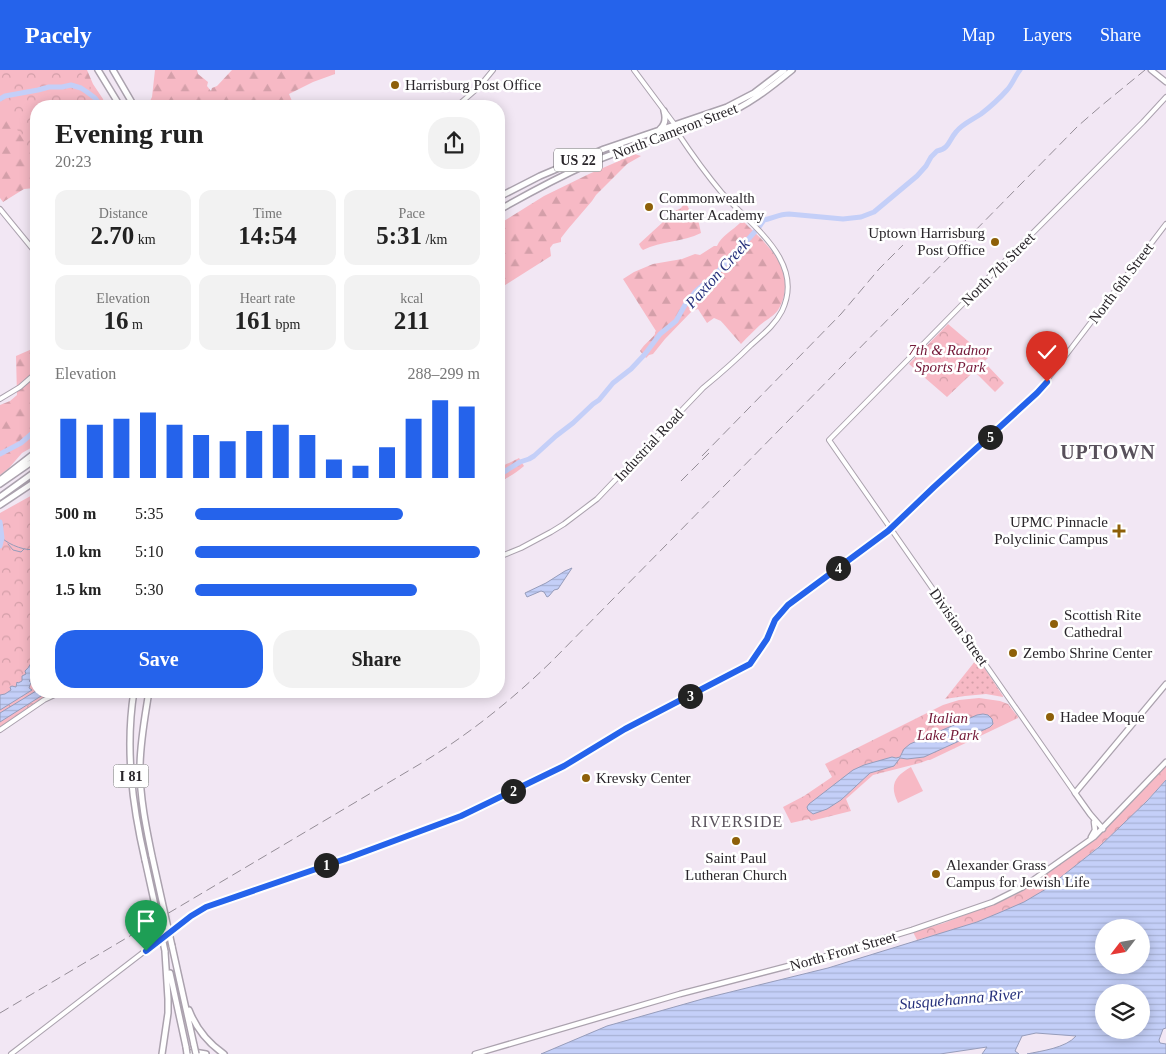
<!DOCTYPE html>
<meta charset="utf-8">
<style>
:root{--surface:#fff;--page:#f2f2f2;--text:#222;--muted:#767676;--accent:#2563eb}
body{margin:0;font-family:Georgia,serif;background:var(--page);color:var(--text);height:100vh;display:flex;flex-direction:column;font-size:19px;white-space:nowrap}
*{box-sizing:border-box;margin:0}
p{font-size:16px;color:var(--muted)}
.icon{flex:none;width:28px;height:28px;fill:none;stroke:currentColor;stroke-width:2;stroke-linecap:round;stroke-linejoin:round}
.map{position:relative;flex:1;overflow:hidden}
.panel{position:absolute;left:30px;top:30px;width:475px;height:598px;display:flex;flex-direction:column;background:var(--surface);border-radius:20px;box-shadow:0 2px 12px #0003}
.panel>*{flex:none}
.needle{width:32px;rotate:239deg}
.controls{position:absolute;left:1095px;top:849px;display:grid;gap:10px}
.controls a{display:grid;place-items:center;width:55px;height:55px;border-radius:50%;background:var(--surface);box-shadow:0 2px 12px #0003;font-size:25px}
.pin{position:absolute;display:grid;place-items:center;width:42px;height:42px;color:#fff;margin:-51px -21px;border-radius:50% 50% 50% 0;rotate:-45deg;box-shadow:0 0 5px #0007}
.pin .icon{rotate:45deg}
.km{position:absolute;width:25px;height:25px;margin:-12px;border-radius:50%;background:#222;color:#fff;font-size:14px;line-height:25px;text-align:center}
.round{display:grid;place-items:center;flex:none;width:52px;height:52px;border-radius:20px;background:var(--page)}
.overview{display:flex;align-items:center;justify-content:space-between;height:85px;padding:0 25px}
h1{font-size:28px;font-weight:800;line-height:38px}
.stats{display:grid;grid-template-columns:repeat(3,1fr);gap:8px;height:85px;padding:5px 25px}
.stats div{display:grid;align-content:center;border-radius:12px;background:var(--page);text-align:center}
.stats b{font-size:25px;font-weight:800}
.stats small{font-size:14px;font-weight:400}
.stats p{font-size:14px}
.chart{height:140px;padding:10px 25px}
.chart p{display:flex;justify-content:space-between}
.chart svg{width:100%;height:90px;margin-top:5px;stroke:var(--accent);stroke-width:6}
.action{display:flex;gap:10px;margin-top:auto;padding:10px 25px}
.action a{flex:1;height:58px;border-radius:20px;background:var(--accent);color:#fff;font-size:20px;font-weight:800;line-height:58px;text-align:center}
.action a+a{background:var(--page);color:var(--text)}
ul{padding:0 25px;list-style:none;font-size:16px}
li{display:grid;grid-template-columns:80px 60px 1fr;align-items:center;height:38px}
li i{height:12px;border-radius:6px;background:var(--accent)}
header{display:flex;align-items:center;gap:30px;box-sizing:border-box;height:70px;padding:0 25px;background:var(--accent);color:#fff}
header strong{font-size:24px}
nav{display:flex;gap:28px;margin-inline-start:auto;font-size:18px}
.map>svg:first-child{display:block}
</style>
<header>
<strong>Pacely</strong>
<nav><a>Map</a><a>Layers</a><a>Share</a></nav>
</header>
<div class="map">
<svg width="1166" height="984" viewBox="0 0 1166 984">
<defs>
<pattern id="grass-dots" width="8" height="8" patternUnits="userSpaceOnUse" patternTransform="scale(1.25)"><rect width="8" height="8" fill="#f7b9c5"/><path d="M2 2h.1M6 6h.1" fill="none" stroke="#d49fa9" stroke-width="1.8" stroke-linecap="round"/></pattern>
<pattern id="forest-firs" width="22" height="20" patternUnits="userSpaceOnUse" patternTransform="scale(1.25)"><rect width="22" height="20" fill="#f7b9c5"/><path d="M5 1l3.5 6h-7zM16 11l3.5 6h-7z" fill="#d49fa9"/></pattern>
<pattern id="park-crowns" width="20" height="18" patternUnits="userSpaceOnUse" patternTransform="scale(1.25)"><rect width="20" height="18" fill="#f7b9c5"/><path d="M2 6a3 3 0 1 1 6 0M12 15a3 3 0 1 1 6 0" fill="none" stroke="#d49fa9"/></pattern>
<pattern id="water-rules" width="6" height="5" patternUnits="userSpaceOnUse" patternTransform="scale(1.25)"><rect width="6" height="5" fill="#c4cff8"/><path d="M0 2.5h6" fill="none" stroke="#a8b2d5"/></pattern>
</defs>
<rect width="100%" height="100%" fill="#f2e7f4"/>
<path fill="url(#grass-dots)" d="M976,590H979L1003,626V627L986,624L965,626L945,629Z"/>
<path fill="url(#forest-firs)" d="M0,0H87L93,14L103,29L105,36H36V119L35,118L24,119L3,132L0,128Z
M155,0H197L198,4L208,12L207,16L211,21L212,18L217,16L232,0H335V4L313,12L289,24L294,36H149V33L152,27Z
M635,84L641,86L627,94L596,125L592,131L568,159L561,168V172L553,174L550,178L551,186L499,219V154L544,126L589,104Z
M684,134L687,135L690,141L694,147L698,149L701,163C683,172 661,171 643,180L641,178L639,174L675,141L681,138Z
M744,152C762,170 784,187 785,215C785,224 783,232 778,240C774,246 766,250 760,255C754,261 747,267 741,274L721,251L714,248L707,253L698,239L692,241L665,269L653,284L649,285L646,288L640,281C645,273 651,270 655,264V262L656,261L623,209L634,202L653,194L682,189L695,184L700,185L714,176H717C721,166 733,160 740,153H743Z
M36,272V375L22,383L9,398L0,405V335L10,331L17,325L16,286L32,279Z
M519,388L524,396C517,402 508,408 499,412V397L504,396L506,394L509,393Z"/>
<path fill="url(#park-crowns)" d="M0,0H79L103,36H36V91L0,31Z
M948,254L988,288L947,327L909,294Z
M987,295L1004,313L995,322L977,304Z
M36,423V621H57L44,628L0,657V443Z
M979,628L1000,631L1008,634L1018,647V648L930,690H928L920,693L873,705L846,729L851,741L811,751L809,749L791,753L783,737L804,726L832,707L825,694L943,635L959,630Z
M1166,695V710C1138,741 1108,770 1075,796C1059,809 1043,822 1025,832C991,849 953,860 917,870L913,862L944,853L1013,826L1095,768Z"/>
<path fill="#f7b9c5" d="M934,283C945,290 944,300 934,307L923,297L921,296L920,293H922Z
M911,697L923,721L898,733C889,715 895,706 911,697Z"/>
<path fill="url(#water-rules)" stroke="#969cba" fill-rule="evenodd" d="M572,498L558,519L554,520L549,526L547,527L544,522L541,521L527,527L525,523L546,513L565,501Z
M36,585V600L35,599L34,604L32,606L33,608L29,611L31,612L29,618L32,620L0,640V625L5,624L11,620L10,617L12,616L16,617L17,612L18,613L22,611V606L26,604L25,601C30,597 32,590 36,585Z
M36,621H49L0,652V643Z
M983,644L988,645L992,649L993,654L990,657L924,687L907,689L900,688L894,696L870,703L841,730L827,739L813,744L808,740L807,737L809,734L853,700L864,695L892,687L896,688L900,687L904,679L910,674L977,645Z
M1166,710V958L1163,959L1159,970L1160,973L1166,974V984H1027C1041,981 1066,978 1076,966L1036,963L1022,966L1015,981L1019,984H982L987,977L940,984H541L607,956L706,928L828,898L977,852L1001,842L1024,832L1046,819L1099,777L1147,731ZM1104,858H1141V895H1104ZM1104,922H1141V960H1104Z"/>
<g fill="none" stroke-linecap="round" stroke-linejoin="round">
<path stroke="#969cba" stroke-width="1" d="M2,468C9,475 27,482 36,479
M8,474L13,480L21,482L24,479"/>
<path stroke="#c4cff8" stroke-width="5" d="M0,29L5,26L38,20L49,17H62L71,15L81,18L87,22L95,28L101,36
M0,384L21,373L36,360
M499,405L520,392L529,389L534,386L556,366L573,353L593,334L599,330L613,313L631,299L645,284L660,264L676,251L685,235L695,222L716,204L729,189L736,183L759,157L764,150C773,148 780,144 789,144L843,149L861,147L874,142L917,106L926,96L931,87L937,81C949,79 949,70 956,62C962,54 972,50 981,44C990,37 1000,28 1007,20C1012,15 1015,6 1020,0
M0,452L2,468L0,476"/>
<defs>
<path id="secondary" d="M457,36L479,17L493,0
M0,139L36,183
M0,329L20,317L36,303
M499,487L521,478L551,462L564,454L597,429L703,318C720,304 736,290 751,275C762,265 775,255 782,241C806,191 750,155 722,123C706,104 691,83 677,62L675,55L634,0
M0,660L44,630L63,621
M1075,723L829,370L994,202L1143,52L1166,27
M11,984L180,854L206,837L349,787L461,746L564,696L625,659L750,594L767,569L775,550L788,535L888,461L934,417L1037,323L1166,154"/>
<path id="primary" d="M1151,0L1166,12
M1103,759L1090,744L1075,723L1166,614
M1091,767L1095,760L1094,752
M475,984L680,924L823,887L912,860L993,832L1023,817L1094,767L1166,692"/>
<path id="highway" d="M98,0L120,36
M113,0L134,36
M660,59C666,54 666,48 664,41
M499,127L540,106L604,79L727,37L754,23L784,0
M499,140C529,123 559,107 590,93C633,75 677,62 720,47C747,36 769,19 792,0
M0,410L36,382
M0,414L36,389
M0,427L36,401
M0,435L36,411
M134,621C125,678 132,734 145,790
M149,621C145,647 140,672 140,698C140,728 146,757 152,786
M172,876L194,975
M170,903L186,977
M189,940C196,958 208,973 224,984
M162,984L168,943V929L165,882
M187,984L194,982L206,984"/>
</defs>
<use href="#secondary" stroke="#aba2ae" stroke-width="6"/>
<use href="#primary" stroke="#aba2ae" stroke-width="7"/>
<use href="#highway" stroke="#aba2ae" stroke-width="8"/>
<use href="#secondary" stroke="#fff" stroke-width="4"/>
<use href="#primary" stroke="#fff" stroke-width="4.5"/>
<use href="#highway" stroke="#fff" stroke-width="5"/>
<path stroke="#958d97" stroke-width="1" stroke-dasharray="10 5" stroke-linecap="butt" d="M702,386L841,244L879,199L903,175
M681,411L709,383
M0,943L425,691C472,662 514,628 553,590L1078,56L1101,36L1145,0"/>
<defs>
<path id="highway-bridge" d="M152,786L172,876
M145,790L165,881
M194,975L196,984
M186,977L187,984"/>
</defs>
<use href="#highway-bridge" stroke="#aba2ae" stroke-width="8" stroke-linecap="butt"/>
<use href="#highway-bridge" stroke="#fff" stroke-width="5"/>
</g>
<g fill="none" stroke-linecap="round" stroke-linejoin="round">
<defs>
<path id="route" d="M146,881L191,846L206,837L348,788L461,746L564,696L625,659L750,594L767,569L775,550L788,535L888,461L934,417L1037,323L1047,312"/>
</defs>
<use href="#route" stroke="#fff" stroke-width="10"/>
<use href="#route" stroke="#2563eb" stroke-width="6"/>
</g>
<g fill="#8e6009" stroke="#fff" stroke-width="2">
<circle cx="395" cy="15" r="5"/>
<circle cx="649" cy="137" r="5"/>
<circle cx="995" cy="172" r="5"/>
<path d="M1116.5 453.5h5v5h5v5h-5v5h-5v-5h-5v-5h5z"/>
<circle cx="1054" cy="554" r="5"/>
<circle cx="1013" cy="583" r="5"/>
<circle cx="1050" cy="647" r="5"/>
<circle cx="586" cy="708" r="5"/>
<circle cx="736" cy="771" r="5"/>
<circle cx="936" cy="804" r="5"/>
</g>
<g text-anchor="middle" stroke-width="5" stroke-linejoin="round" paint-order="stroke">
<g fill="#fff" stroke="#69666a" stroke-width="1">
<rect x="554" y="78.5" width="48" height="23" rx="4"/>
<rect x="113.5" y="694.5" width="35" height="23" rx="4"/>
</g>
<g font-size="14" font-weight="bold" fill="#29252a">
<text x="578" y="95">US 22</text>
<text x="131" y="711">I 81</text>
</g>
<g font-size="15" fill="#29252a" stroke="#fff" text-anchor="start">
<text x="405" y="20">Harrisburg Post Office</text>
<text x="659" y="133">Commonwealth<tspan x="659" dy="17">Charter Academy</tspan></text>
<text x="985" y="168" text-anchor="end">Uptown Harrisburg<tspan x="985" dy="17">Post Office</tspan></text>
<text x="1108" y="457" text-anchor="end">UPMC Pinnacle<tspan x="1108" dy="17">Polyclinic Campus</tspan></text>
<text x="1064" y="550">Scottish Rite<tspan x="1064" dy="17">Cathedral</tspan></text>
<text x="1023" y="588">Zembo Shrine Center</text>
<text x="1060" y="652">Hadee Moque</text>
<text x="596" y="713">Krevsky Center</text>
<text x="736" y="793" text-anchor="middle">Saint Paul<tspan x="736" dy="17">Lutheran Church</tspan></text>
<text x="946" y="800">Alexander Grass<tspan x="946" dy="17">Campus for Jewish Life</tspan></text>
</g>
<g font-size="15" fill="#29252a" stroke="#fff">
<text transform="translate(675 61) rotate(-21)" y="5">North Cameron Street</text>
<text transform="translate(998 199) rotate(-45)" y="5">North 7th Street</text>
<text transform="translate(1121 213) rotate(-53)" y="5">North 6th Street</text>
<text transform="translate(649 375) rotate(-47)" y="5">Industrial Road</text>
<text transform="translate(959 557) rotate(55)" y="5">Division Street</text>
<text transform="translate(843 881) rotate(-16)" y="5">North Front Street</text>
</g>
<g font-size="15" font-style="italic" fill="#741938" stroke="#fff">
<text x="950" y="285">7th &amp; Radnor<tspan x="950" dy="17">Sports Park</tspan></text>
<text x="948" y="653">Italian<tspan x="948" dy="17">Lake Park</tspan></text>
</g>
<g font-size="16" font-style="italic" fill="#27317c" stroke="#fff">
<text transform="translate(717 203) rotate(-48)" y="6">Paxton Creek</text>
<text transform="translate(961 928) rotate(-5)" y="6">Susquehanna River</text>
</g>
<g font-size="16" letter-spacing="1" fill="#58505b" stroke="#fff">
<text x="737" y="757">RIVERSIDE</text>
</g>
<g font-size="20" font-weight="bold" letter-spacing="1" fill="#58505b" stroke="#fff">
<text x="1108" y="389">UPTOWN</text>
</g>
</g>
</svg>
<div class="controls">
<a><svg class="needle" viewBox="-14 -14 28 28"><path d="M0-13l5 13h-10z" fill="#e53935"/><path d="M0 13l5-13h-10z" fill="#767676"/></svg></a>
<a><svg class="icon" aria-label="layers" viewBox="0 0 24 24"><path d="M12 4l9 5-9 5-9-5zM3 14l9 5 9-5"/></svg></a>
</div>
<div class="pin" style="left:146px;top:881px;background:#1e9e55"><svg class="icon" aria-label="arrive" viewBox="0 0 24 24"><path d="M6 21V4h12l-3 4 3 4H6"/></svg></div>
<div class="pin" style="left:1047px;top:312px;background:#d93025"><svg class="icon" aria-label="check" viewBox="0 0 24 24"><path d="M5 12l5 5 9-10"/></svg></div>
<b class="km" style="left:326px;top:795px">1</b>
<b class="km" style="left:513px;top:721px">2</b>
<b class="km" style="left:690px;top:626px">3</b>
<b class="km" style="left:838px;top:498px">4</b>
<b class="km" style="left:990px;top:367px">5</b>
<section class="panel">
<div class="overview"><div><h1>Evening run</h1><p>20:23</p></div><a class="round"><svg class="icon" aria-label="share" viewBox="0 0 24 24"><path d="M12 15V3M7 8l5-5 5 5M5 13v7h14v-7"/></svg></a></div>
<div class="stats">
<div><p>Distance</p><b>2.70<small> km</small></b></div>
<div><p>Time</p><b>14:54</b></div>
<div><p>Pace</p><b>5:31<small> /km</small></b></div>
</div>
<div class="stats">
<div><p>Elevation</p><b>16<small> m</small></b></div>
<div><p>Heart rate</p><b>161<small> bpm</small></b></div>
<div><p>kcal</p><b>211</b></div>
</div>
<div class="chart"><p><span>Elevation</span>288–299 m</p>
<svg viewBox="0 0 160 44" preserveAspectRatio="none"><path d="M5 44V15M15 44V18M25 44V15M35 44V12M45 44V18M55 44V23M65 44V26M75 44V21M85 44V18M95 44V23M105 44V35M115 44V38M125 44V29M135 44V15M145 44V6M155 44V9"/></svg>
</div>
<ul>
<li><b>500 m</b>5:35<i style="width:73%"></i></li>
<li><b>1.0 km</b>5:10<i style="width:100%"></i></li>
<li><b>1.5 km</b>5:30<i style="width:78%"></i></li>
</ul>
<div class="action"><a>Save</a><a>Share</a></div>
</section>
</div>
